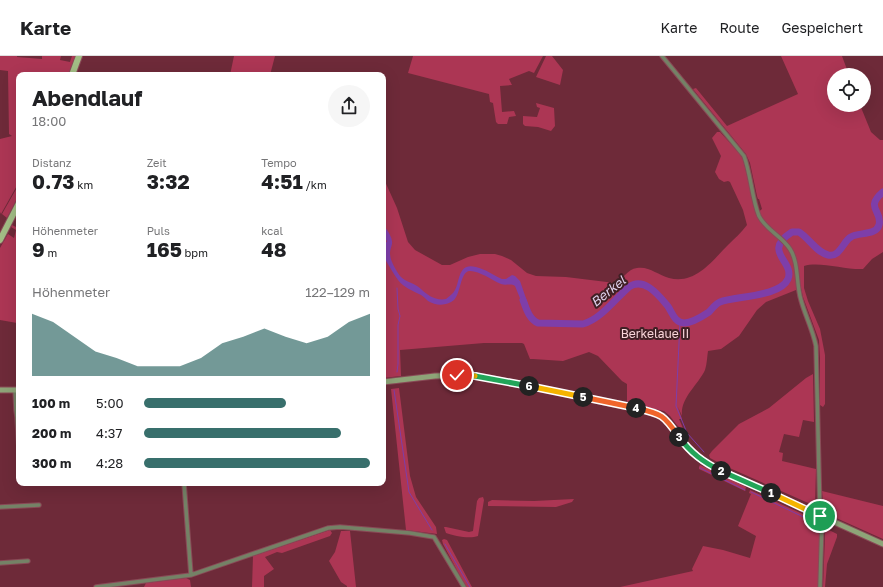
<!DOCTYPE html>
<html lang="de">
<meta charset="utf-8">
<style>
:root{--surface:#fff;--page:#f6f6f6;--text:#202124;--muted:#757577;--line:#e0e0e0;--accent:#386f6c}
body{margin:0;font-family:"Golos Text",sans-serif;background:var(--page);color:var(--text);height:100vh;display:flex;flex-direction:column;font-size:15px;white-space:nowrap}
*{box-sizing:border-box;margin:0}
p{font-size:13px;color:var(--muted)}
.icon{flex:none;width:22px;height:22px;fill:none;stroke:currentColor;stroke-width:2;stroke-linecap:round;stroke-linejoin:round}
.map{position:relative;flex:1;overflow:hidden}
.panel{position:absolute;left:16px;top:16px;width:370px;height:414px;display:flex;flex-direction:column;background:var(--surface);border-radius:8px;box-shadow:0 4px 16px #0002}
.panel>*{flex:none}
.controls{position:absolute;left:827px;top:12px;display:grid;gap:8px}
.controls a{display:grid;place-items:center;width:44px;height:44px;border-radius:50%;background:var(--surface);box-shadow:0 4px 16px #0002;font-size:20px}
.pin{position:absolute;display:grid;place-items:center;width:34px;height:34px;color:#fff;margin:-17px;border:2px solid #fff;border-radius:50%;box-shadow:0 1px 4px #0007}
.km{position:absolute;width:20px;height:20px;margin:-10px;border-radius:50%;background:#222;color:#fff;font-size:11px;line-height:20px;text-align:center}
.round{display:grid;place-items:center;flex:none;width:42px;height:42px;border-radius:21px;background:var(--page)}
.summary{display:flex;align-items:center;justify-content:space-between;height:68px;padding:0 16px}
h1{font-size:22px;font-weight:700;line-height:30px}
.metrics{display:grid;grid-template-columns:repeat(3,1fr);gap:6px;height:68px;padding:4px 16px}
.metrics div{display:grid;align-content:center}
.metrics b{font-size:20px;font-weight:700}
.metrics small{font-size:11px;font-weight:400}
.metrics p{font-size:11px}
.chart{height:112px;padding:8px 16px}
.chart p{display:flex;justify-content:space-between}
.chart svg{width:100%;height:72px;margin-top:4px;fill:var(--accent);opacity:.7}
ul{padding:0 16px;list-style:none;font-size:13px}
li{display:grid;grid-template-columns:64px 48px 1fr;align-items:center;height:30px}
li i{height:10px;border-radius:5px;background:var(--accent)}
header{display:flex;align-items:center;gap:24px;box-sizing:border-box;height:56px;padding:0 20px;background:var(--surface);border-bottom:1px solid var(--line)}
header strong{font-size:19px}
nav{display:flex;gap:22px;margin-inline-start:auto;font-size:14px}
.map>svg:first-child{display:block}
</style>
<header>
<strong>Karte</strong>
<nav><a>Karte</a><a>Route</a><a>Gespeichert</a></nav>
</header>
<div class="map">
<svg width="883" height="531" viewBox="0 0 883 531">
<rect width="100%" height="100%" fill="#6e2a39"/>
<path fill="#ac3654" d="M0,0H17V1L42,3V0H61L60,4L70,6L72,0H76L70,19H19V126L1,158L0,156V83L12,80L9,78L8,15L0,14Z
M234,0H275L270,19H230Z
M413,0H543L534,17L529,15L509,23L512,29L500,30L502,56L514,55L516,60L509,61L507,68H498L496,66L493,47L490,46L489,38L408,17Z
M546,0H552L563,14L560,29L536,21Z
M781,0H842L849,19H834V49H860L871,76L880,84H883V196L872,203L863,213C846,214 819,205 804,210V232L808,245L820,273L825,299V348L823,351L820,349V303L819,284L803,241L801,232L766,246L757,254L739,280L721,293L708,295C707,301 707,308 705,314C698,329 680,342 682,360L678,351L682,363H679L685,377L676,368L670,360L664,355L627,347V328L622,325L598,300L589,296L563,305L533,303H530L524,288L522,287H484L400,294L401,320L383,322V121L397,152L408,186L415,194L442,209H450L468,201L480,198H495L502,200L511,204L527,217L536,220L566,221L615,227C624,223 627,213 637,212C649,210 658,219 669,222C695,229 712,205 728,189C735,182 741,177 747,169L743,154L730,126L728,125L724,126L719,123L715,116L721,100L712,82L717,76H720L740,98L743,103L756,158L762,153L759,143H758L757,140L750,107L746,98L693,33L696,32L727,70L798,38Z
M536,47L554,52L555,70L551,75L538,71L525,70L523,68V60L537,61L540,52L537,51Z
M19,128V139L7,162L2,158Z
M19,168V267H17L0,264V192L8,178L14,182L16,174L11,171L12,169L16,171Z
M813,318L814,366L803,364L799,381L784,378L779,396L783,397L782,405L816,413L815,450L725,410L710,402L709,399L712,395L739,368L769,352L806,322Z
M399,332L410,420L416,441L436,471L437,478L406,474L391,333Z
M700,409L746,431L745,435L699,413V411Z
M750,434L818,465V477H820L818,531H620L693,515L692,513L703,490L723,494L750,502L756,480L738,470L751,438L749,437Z
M822,435L883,450V483L825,457L824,455Z
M483,441L484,444L478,480C470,483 454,480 446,477L444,471H446L469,476L473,475L477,445L479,442Z
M574,443L572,446L556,451L488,450V446L492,444L534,445Z
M827,473L837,478V481L827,508L825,531H823L825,479V474Z
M330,474L332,477L330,480L282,497L277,496L265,501L274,513L264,520V531H252L253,500Z
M341,475H350L356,531H347V530L341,526L329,505L335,496Z
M444,483L447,484L472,531H466L443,488L442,484Z
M186,522L190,524L191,531H144L146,527Z"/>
<path fill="#7e3ea9" d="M383,169C387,173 393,182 392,188C391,192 390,194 390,197C390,205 396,214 400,220C405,226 415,227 421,233C427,239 436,245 446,243C449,240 453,238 455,234C460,225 458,206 476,211C485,213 493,219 502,223H506L512,219L515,220L520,225L529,251L524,252L515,230C511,227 506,230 501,228C492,224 478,214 469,215C460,217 461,237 454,244C447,250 436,250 428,245C426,243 424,241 421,239C413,235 403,231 398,224C393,217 389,210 385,203C381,197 383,191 387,185L383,181Z"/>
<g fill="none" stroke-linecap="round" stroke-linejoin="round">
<path stroke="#7e3ea9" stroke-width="1" d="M680,266L676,350L687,377L704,396
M397,316L398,308V269L400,260L398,253L397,232
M394,334L409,436L432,474
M700,412L745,434
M751,436L816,467
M445,488L470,531"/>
<path stroke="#7e3ea9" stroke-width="7" d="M523,244C526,252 529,263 538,267L583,268C601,263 615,243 629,231C643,221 657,237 666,248C672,254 673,266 684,267C691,267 703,260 709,256C712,253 715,248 720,246C735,240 780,241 788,223C795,205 761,196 792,176H799C809,182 816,196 828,199C840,202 843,185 851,181C858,176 876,180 879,169C883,155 864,152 883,136"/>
<defs>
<path id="street" d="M662,0L744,100C751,119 752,143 759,160C766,174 782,180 790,193C799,207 796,228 801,244C805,259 813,274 816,290L820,460L822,465L820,531
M15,334L16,354L17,361L19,394
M184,427L191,519L328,472L340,471L364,473L410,477L434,481L464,531
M0,451L39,449
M0,507L28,505
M96,531L191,519"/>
<path id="secondary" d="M383,326L435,320L470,319L489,322L549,334L655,357L663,360L692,397L708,409L883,488
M0,334H19"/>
<path id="primary" d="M72,19L79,0
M0,184L19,147"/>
</defs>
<use href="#street" stroke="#894a57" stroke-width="5.5"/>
<use href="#secondary" stroke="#894a57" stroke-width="7"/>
<use href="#primary" stroke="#894a57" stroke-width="8"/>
<use href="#street" stroke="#748266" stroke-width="3.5"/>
<use href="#secondary" stroke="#8ea478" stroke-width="5"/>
<use href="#primary" stroke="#a2bd85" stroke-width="6"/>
</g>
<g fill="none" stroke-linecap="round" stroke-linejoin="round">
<defs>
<path id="split-1" d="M771,437L820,460"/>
<path id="split-2" d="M721,415L771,437"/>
<path id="split-3" d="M679,381C691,397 703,406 721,415"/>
<path id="split-4" d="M636,352C662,358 664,359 679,381"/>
<path id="split-5" d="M583,341L636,352"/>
<path id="split-6" d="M529,330L583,341"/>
<path id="split-7" d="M475,320L529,330"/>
<path id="split-8" d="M457,319L475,320"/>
</defs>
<use href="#split-1" stroke="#fff" stroke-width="8"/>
<use href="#split-2" stroke="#fff" stroke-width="8"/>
<use href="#split-3" stroke="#fff" stroke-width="8"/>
<use href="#split-4" stroke="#fff" stroke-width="8"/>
<use href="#split-5" stroke="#fff" stroke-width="8"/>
<use href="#split-6" stroke="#fff" stroke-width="8"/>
<use href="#split-7" stroke="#fff" stroke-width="8"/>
<use href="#split-8" stroke="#fff" stroke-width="8"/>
<use href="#split-1" stroke="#f5b400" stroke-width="5"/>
<use href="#split-2" stroke="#22a559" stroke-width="5"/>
<use href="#split-3" stroke="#22a559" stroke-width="5"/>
<use href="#split-4" stroke="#f0652b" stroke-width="5"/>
<use href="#split-5" stroke="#f0652b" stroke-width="5"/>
<use href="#split-6" stroke="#f5b400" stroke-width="5"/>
<use href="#split-7" stroke="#22a559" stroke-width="5"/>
<use href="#split-8" stroke="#f5b400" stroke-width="5"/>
</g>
<g text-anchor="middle" stroke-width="4" stroke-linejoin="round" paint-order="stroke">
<g font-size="12" fill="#f9d5da" stroke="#3f2025">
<text x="655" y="282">Berkelaue II</text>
</g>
<g font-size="13" font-style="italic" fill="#dfd1ec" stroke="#3f2025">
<text transform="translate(608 235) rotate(-39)" y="5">Berkel</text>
</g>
</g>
</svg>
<div class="controls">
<a><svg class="icon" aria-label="locate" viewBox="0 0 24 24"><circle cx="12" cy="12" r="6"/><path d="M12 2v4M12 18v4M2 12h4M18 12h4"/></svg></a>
</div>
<div class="pin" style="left:820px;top:460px;background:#1e9e55"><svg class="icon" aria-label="arrive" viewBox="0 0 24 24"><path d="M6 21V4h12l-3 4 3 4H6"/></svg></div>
<div class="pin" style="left:457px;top:319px;background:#d93025"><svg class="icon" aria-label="check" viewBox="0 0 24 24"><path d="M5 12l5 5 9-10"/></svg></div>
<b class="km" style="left:771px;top:437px">1</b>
<b class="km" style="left:721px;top:415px">2</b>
<b class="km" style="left:679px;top:381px">3</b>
<b class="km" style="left:636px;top:352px">4</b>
<b class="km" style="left:583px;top:341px">5</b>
<b class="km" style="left:529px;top:330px">6</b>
<section class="panel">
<div class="summary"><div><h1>Abendlauf</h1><p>18:00</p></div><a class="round"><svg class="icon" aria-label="share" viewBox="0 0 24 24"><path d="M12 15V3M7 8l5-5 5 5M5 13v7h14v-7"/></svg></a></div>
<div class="metrics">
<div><p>Distanz</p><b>0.73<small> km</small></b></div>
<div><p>Zeit</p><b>3:32</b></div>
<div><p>Tempo</p><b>4:51<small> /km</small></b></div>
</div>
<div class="metrics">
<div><p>Höhenmeter</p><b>9<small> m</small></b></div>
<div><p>Puls</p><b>165<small> bpm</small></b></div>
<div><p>kcal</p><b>48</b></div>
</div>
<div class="chart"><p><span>Höhenmeter</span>122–129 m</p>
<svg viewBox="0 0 160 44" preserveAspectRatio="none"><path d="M0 44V6L10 11L20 20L30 29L40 33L50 38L60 38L70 38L80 33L90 24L100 20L110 15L120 20L130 24L140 20L150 11L160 6V44z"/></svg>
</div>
<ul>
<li><b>100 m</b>5:00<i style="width:63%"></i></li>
<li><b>200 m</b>4:37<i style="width:87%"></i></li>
<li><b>300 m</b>4:28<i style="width:100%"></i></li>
</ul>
</section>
</div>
